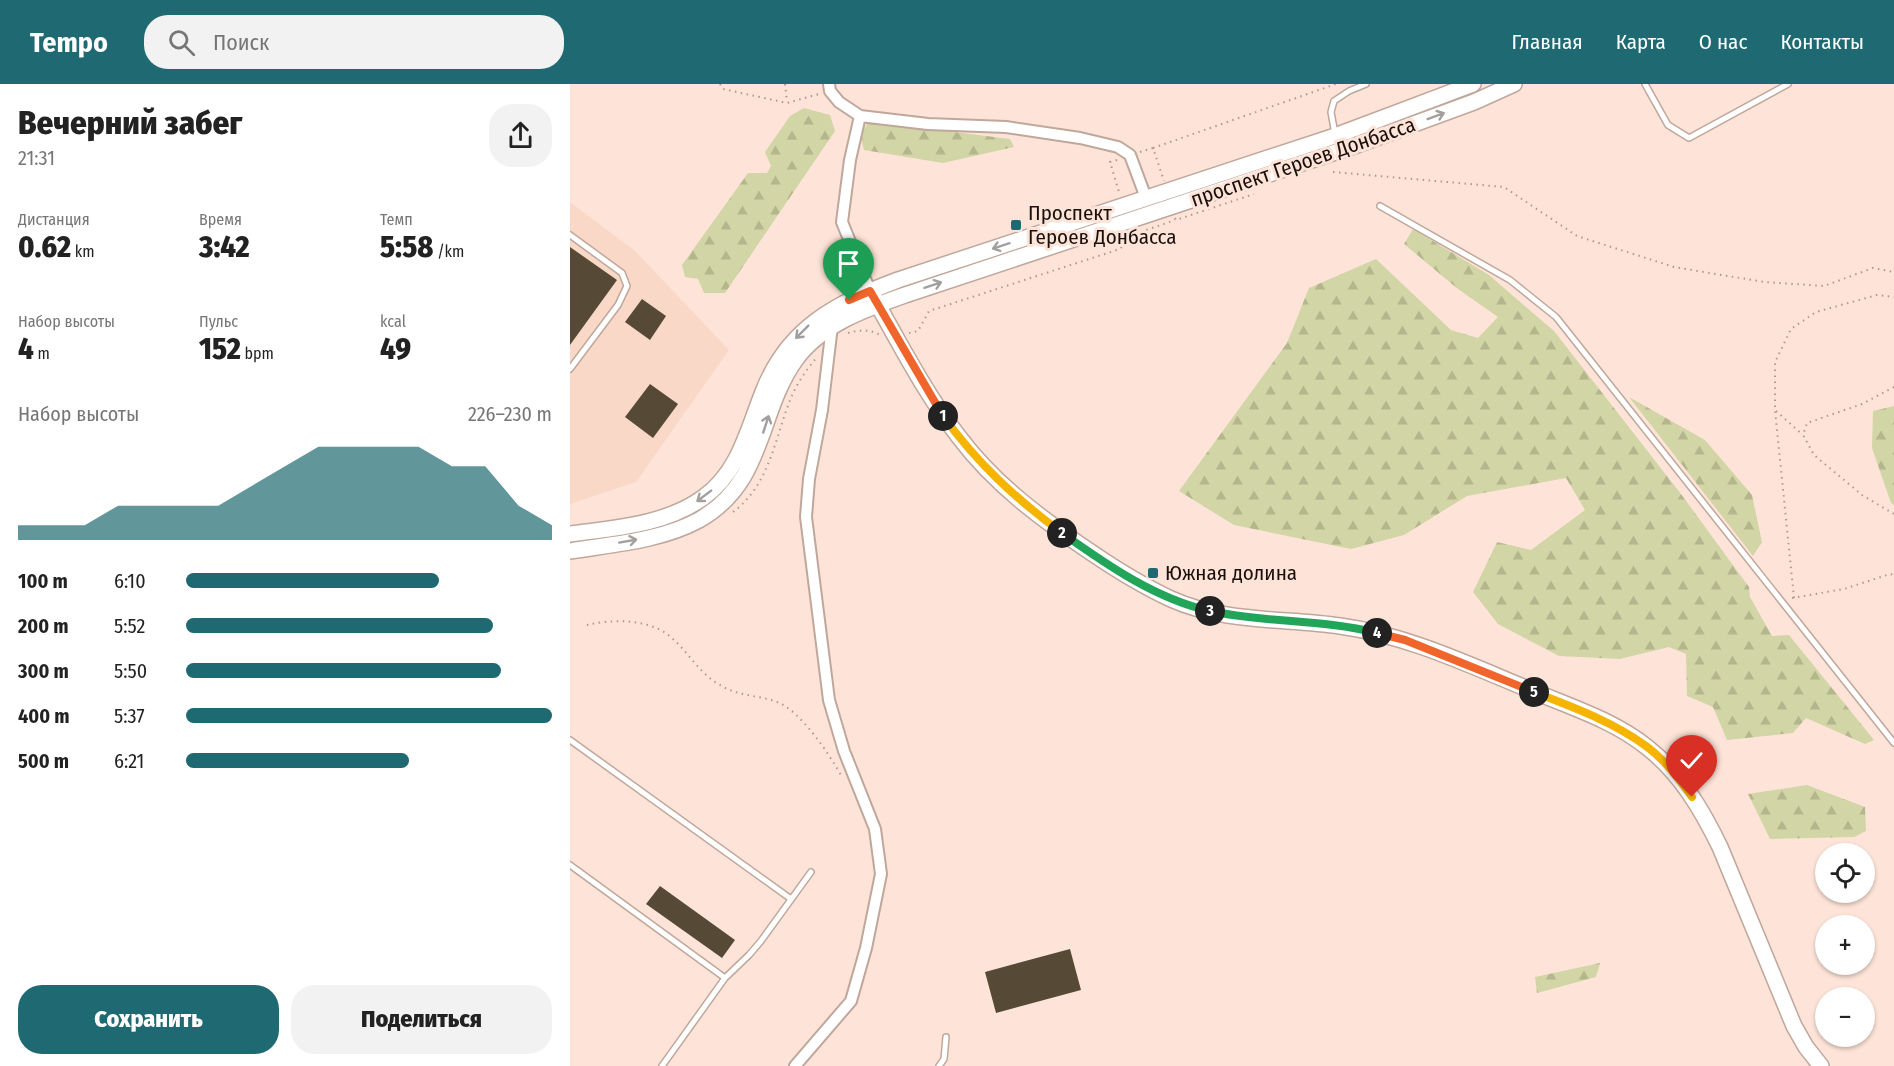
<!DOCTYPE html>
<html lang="ru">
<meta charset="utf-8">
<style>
:root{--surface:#fff;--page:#f2f2f2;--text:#222;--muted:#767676;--accent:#1f6a72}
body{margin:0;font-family:"Fira Sans Condensed",sans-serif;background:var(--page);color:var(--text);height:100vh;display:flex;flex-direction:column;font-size:22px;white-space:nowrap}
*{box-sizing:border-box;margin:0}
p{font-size:20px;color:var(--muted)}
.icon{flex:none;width:33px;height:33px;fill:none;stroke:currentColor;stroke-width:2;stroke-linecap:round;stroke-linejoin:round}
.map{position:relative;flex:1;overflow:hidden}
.details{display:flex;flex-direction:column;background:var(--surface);width:570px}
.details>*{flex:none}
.buttons{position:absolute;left:1245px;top:759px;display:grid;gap:12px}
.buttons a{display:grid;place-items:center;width:60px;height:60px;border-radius:50%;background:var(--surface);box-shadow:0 2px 4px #0004;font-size:30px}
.pin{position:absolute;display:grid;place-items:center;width:51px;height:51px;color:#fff;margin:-62px -26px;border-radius:50% 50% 50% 0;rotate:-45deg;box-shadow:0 0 6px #0007}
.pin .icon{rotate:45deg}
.km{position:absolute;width:30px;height:30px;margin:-15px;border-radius:50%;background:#222;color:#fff;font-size:16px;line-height:30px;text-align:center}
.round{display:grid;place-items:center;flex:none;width:63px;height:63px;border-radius:24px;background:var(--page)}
.headline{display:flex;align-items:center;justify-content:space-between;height:102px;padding:0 18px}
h1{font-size:33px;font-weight:800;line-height:45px}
.metrics{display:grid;grid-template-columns:repeat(3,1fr);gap:9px;height:102px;padding:6px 18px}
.metrics div{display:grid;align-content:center}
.metrics b{font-size:30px;font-weight:800}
.metrics small{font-size:16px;font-weight:400}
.metrics p{font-size:16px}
.chart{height:168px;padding:12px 18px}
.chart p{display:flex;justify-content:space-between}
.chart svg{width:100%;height:108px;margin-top:6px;fill:var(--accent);opacity:.7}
.primary-button{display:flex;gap:12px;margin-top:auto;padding:12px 18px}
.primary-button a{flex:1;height:69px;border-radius:24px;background:var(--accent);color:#fff;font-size:24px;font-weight:800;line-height:69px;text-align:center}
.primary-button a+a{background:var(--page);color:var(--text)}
ul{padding:0 18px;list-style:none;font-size:20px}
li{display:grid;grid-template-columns:96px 72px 1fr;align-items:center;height:45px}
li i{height:15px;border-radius:8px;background:var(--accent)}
header{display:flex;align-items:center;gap:36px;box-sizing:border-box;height:84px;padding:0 30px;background:var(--accent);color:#fff}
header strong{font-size:28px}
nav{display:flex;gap:33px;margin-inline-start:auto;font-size:21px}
.search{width:420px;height:54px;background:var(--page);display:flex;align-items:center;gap:15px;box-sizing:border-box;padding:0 21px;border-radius:24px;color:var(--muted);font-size:22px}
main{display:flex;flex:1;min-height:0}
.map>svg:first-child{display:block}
</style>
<header>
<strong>Tempo</strong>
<div class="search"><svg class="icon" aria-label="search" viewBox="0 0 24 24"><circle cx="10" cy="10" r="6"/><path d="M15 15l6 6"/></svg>Поиск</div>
<nav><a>Главная</a><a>Карта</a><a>О нас</a><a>Контакты</a></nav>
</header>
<main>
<section class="details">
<div class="headline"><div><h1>Вечерний забег</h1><p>21:31</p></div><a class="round"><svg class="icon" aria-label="share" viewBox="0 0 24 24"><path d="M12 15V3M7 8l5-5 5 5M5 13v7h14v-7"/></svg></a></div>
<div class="metrics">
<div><p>Дистанция</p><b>0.62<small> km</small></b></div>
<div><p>Время</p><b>3:42</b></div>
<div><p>Темп</p><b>5:58<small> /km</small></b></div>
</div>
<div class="metrics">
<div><p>Набор высоты</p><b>4<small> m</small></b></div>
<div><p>Пульс</p><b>152<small> bpm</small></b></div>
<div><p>kcal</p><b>49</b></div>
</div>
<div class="chart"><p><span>Набор высоты</span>226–230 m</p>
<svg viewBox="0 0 160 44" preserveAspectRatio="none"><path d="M0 44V38L10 38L20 38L30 30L40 30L50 30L60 30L70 22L80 14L90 6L100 6L110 6L120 6L130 14L140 14L150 30L160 38V44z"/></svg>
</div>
<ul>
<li><b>100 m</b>6:10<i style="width:69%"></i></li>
<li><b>200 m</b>5:52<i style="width:84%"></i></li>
<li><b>300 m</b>5:50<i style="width:86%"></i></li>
<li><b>400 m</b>5:37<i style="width:100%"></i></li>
<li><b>500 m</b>6:21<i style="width:61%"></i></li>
</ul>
<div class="primary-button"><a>Сохранить</a><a>Поделиться</a></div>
</section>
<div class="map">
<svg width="1324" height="982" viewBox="0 0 1324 982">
<defs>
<pattern id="forest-firs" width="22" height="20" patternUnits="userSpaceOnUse" patternTransform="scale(1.5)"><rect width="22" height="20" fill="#d2d5a5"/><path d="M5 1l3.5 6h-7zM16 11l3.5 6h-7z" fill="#b4b68d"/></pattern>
</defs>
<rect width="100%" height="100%" fill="#fee4d8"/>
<path fill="#fad8c8" d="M0,118L65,167L159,266L66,398L0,420Z"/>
<path fill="url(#forest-firs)" d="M234,24L260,31L265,47L155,209H134L128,195L115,193L112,181L178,89H197L201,82L195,68L220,32Z
M299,37L440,55L444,63L373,79L294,66L290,51Z
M843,145L919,191L984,247L1111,410L1179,503L1180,513L1202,552L1219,551L1304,656L1295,660L1236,634L1223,649L1157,656L1143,623L1117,612L1116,570L1099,563L1050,575L989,572L928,540L903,508L927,458L961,466L1015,426L996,394L897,412L834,451L781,465L664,441L609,407L717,259L739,204L806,175L881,246L908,254L928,233L888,205L834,160Z
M1059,313L1135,356L1182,411L1192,458L1183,472Z
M1324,322V421L1321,419L1302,364L1303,327Z
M1237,701L1295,723L1296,747L1284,753L1200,755L1178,710Z
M1030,879L1026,893L967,909L965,893Z"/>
<path fill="#564a37" d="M0,163L47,196L0,261Z
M72,215L96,232L80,256L55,238Z
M80,300L108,320L83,354L55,333Z
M90,802L165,856L152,874L76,820Z
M500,865L511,906L426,929L415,888Z"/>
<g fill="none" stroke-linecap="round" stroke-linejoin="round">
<defs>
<path id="lane" d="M1075,0L1098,41L1119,54L1218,0
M765,50L761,28L764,17L779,7L796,0
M810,122L940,196L986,233L1324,659
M0,151L52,189L57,202L48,221L0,285
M0,656L221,815
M0,781L155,894
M92,982L155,894L179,871L191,857L241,788
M369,982L374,975L376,953"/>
<path id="street" d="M259,0L260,7L269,18L290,32L358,40L436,43L510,54L548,63L560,71L576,114
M290,32L280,76L272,138L300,207
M225,982L281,917L296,864L311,790L305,745L274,667L259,616L236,433L239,395L252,326L262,242"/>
<path id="secondary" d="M300,207C328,256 354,308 389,353C425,401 473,436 522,469C547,486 573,502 601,515C654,539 714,534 770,542C836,551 897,580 958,605C998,622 1044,636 1078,664C1111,690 1132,726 1150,763L1224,942L1236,963L1251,982
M0,450C45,444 96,441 134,413C169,388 178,345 193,308C218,243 267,219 328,196L765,52L903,0
M0,467C43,460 90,457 129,436C196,398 187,329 226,275C252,240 295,225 335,211L784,62L904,18L944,0"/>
</defs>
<use href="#lane" stroke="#bfa79b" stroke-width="8"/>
<use href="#street" stroke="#bfa79b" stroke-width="14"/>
<use href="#secondary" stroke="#bfa79b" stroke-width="18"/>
<path stroke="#ae9990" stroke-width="2" stroke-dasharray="1.5 4.5" stroke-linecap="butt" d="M150,0L153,5L217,19L249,10
M215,0L217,18
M583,64L766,0
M570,68L583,64L594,97
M547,76L540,78L549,108
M763,88L934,103L1007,152L1104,183L1194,198L1254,202L1303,184L1324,188
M605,134L606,136L684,110
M565,150L605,136
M278,249C289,246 300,245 310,251
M339,249L348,247L359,227L550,165L565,149
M1324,303L1292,320L1237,339L1233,351L1244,371L1292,411L1324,430
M1206,327L1233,351
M163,428C199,401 204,358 219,319C225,302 236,286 248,272
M1222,514L1274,505L1320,490L1324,491
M1224,514L1205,326V278L1221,245L1246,228L1307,211L1324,213
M17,541C42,535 76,535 97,550C117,565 128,589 150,601C167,612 188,611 207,618C230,626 260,671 272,693"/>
<use href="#lane" stroke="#fff" stroke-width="5"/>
<use href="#street" stroke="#fff" stroke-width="10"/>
<use href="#secondary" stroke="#fff" stroke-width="15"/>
</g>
<defs><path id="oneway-shaft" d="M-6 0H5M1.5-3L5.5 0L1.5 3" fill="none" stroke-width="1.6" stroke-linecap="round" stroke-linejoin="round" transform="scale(1.5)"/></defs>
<g stroke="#a39f9e">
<use href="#oneway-shaft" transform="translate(866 32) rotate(-20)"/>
<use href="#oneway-shaft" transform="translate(431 162) rotate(162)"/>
<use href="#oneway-shaft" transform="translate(363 201) rotate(-18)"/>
<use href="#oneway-shaft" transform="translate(232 248) rotate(135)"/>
<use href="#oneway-shaft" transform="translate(196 340) rotate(-72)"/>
<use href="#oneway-shaft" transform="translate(134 412) rotate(143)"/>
<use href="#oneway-shaft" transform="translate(58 457) rotate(-10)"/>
</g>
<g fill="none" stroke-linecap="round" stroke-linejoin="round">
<defs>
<path id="split-1" d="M279,216L300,207L373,332"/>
<path id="split-2" d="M373,332C408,380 445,414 492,449"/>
<path id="split-3" d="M492,449C537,481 586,515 640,527"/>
<path id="split-4" d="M640,527C695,539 752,535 807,549"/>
<path id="split-5" d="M807,549L835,556L964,608"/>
<path id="split-6" d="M964,608C1002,623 1042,637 1076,662C1095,676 1109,695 1122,713"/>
</defs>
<use href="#split-1" stroke="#fff" stroke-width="12"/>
<use href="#split-2" stroke="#fff" stroke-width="12"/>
<use href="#split-3" stroke="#fff" stroke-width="12"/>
<use href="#split-4" stroke="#fff" stroke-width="12"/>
<use href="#split-5" stroke="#fff" stroke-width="12"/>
<use href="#split-6" stroke="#fff" stroke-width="12"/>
<use href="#split-1" stroke="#f0652b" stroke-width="8"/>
<use href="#split-2" stroke="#f5b400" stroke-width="8"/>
<use href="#split-3" stroke="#22a559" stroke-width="8"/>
<use href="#split-4" stroke="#22a559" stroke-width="8"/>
<use href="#split-5" stroke="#f0652b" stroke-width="8"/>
<use href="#split-6" stroke="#f5b400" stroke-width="8"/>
</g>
<g fill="#1f6a72" stroke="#fee4d8" stroke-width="2">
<rect x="440" y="135" width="12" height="12" rx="3"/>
<rect x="577" y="483" width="12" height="12" rx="3"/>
</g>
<g text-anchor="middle" stroke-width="6" stroke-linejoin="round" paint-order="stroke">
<g font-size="21" fill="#19100c" stroke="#fee4d8">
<text transform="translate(733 78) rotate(-19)" y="7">проспект Героев Донбасса</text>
</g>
<g font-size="21" fill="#19100c" stroke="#fee4d8" text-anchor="start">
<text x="458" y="136">Проспект<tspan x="458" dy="24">Героев Донбасса</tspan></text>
<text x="595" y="496">Южная долина</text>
</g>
</g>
</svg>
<div class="buttons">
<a><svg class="icon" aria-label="locate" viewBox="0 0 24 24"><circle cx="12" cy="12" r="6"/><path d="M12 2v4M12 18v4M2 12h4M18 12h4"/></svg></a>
<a>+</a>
<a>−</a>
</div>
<div class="pin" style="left:279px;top:216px;background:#1e9e55"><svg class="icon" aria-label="arrive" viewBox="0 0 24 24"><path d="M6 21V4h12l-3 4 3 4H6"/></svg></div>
<div class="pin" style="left:1122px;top:713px;background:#d93025"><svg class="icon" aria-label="check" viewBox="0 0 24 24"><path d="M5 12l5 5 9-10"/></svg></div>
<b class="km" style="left:373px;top:332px">1</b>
<b class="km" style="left:492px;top:449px">2</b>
<b class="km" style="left:640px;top:527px">3</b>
<b class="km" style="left:807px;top:549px">4</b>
<b class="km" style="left:964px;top:608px">5</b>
</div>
</main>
